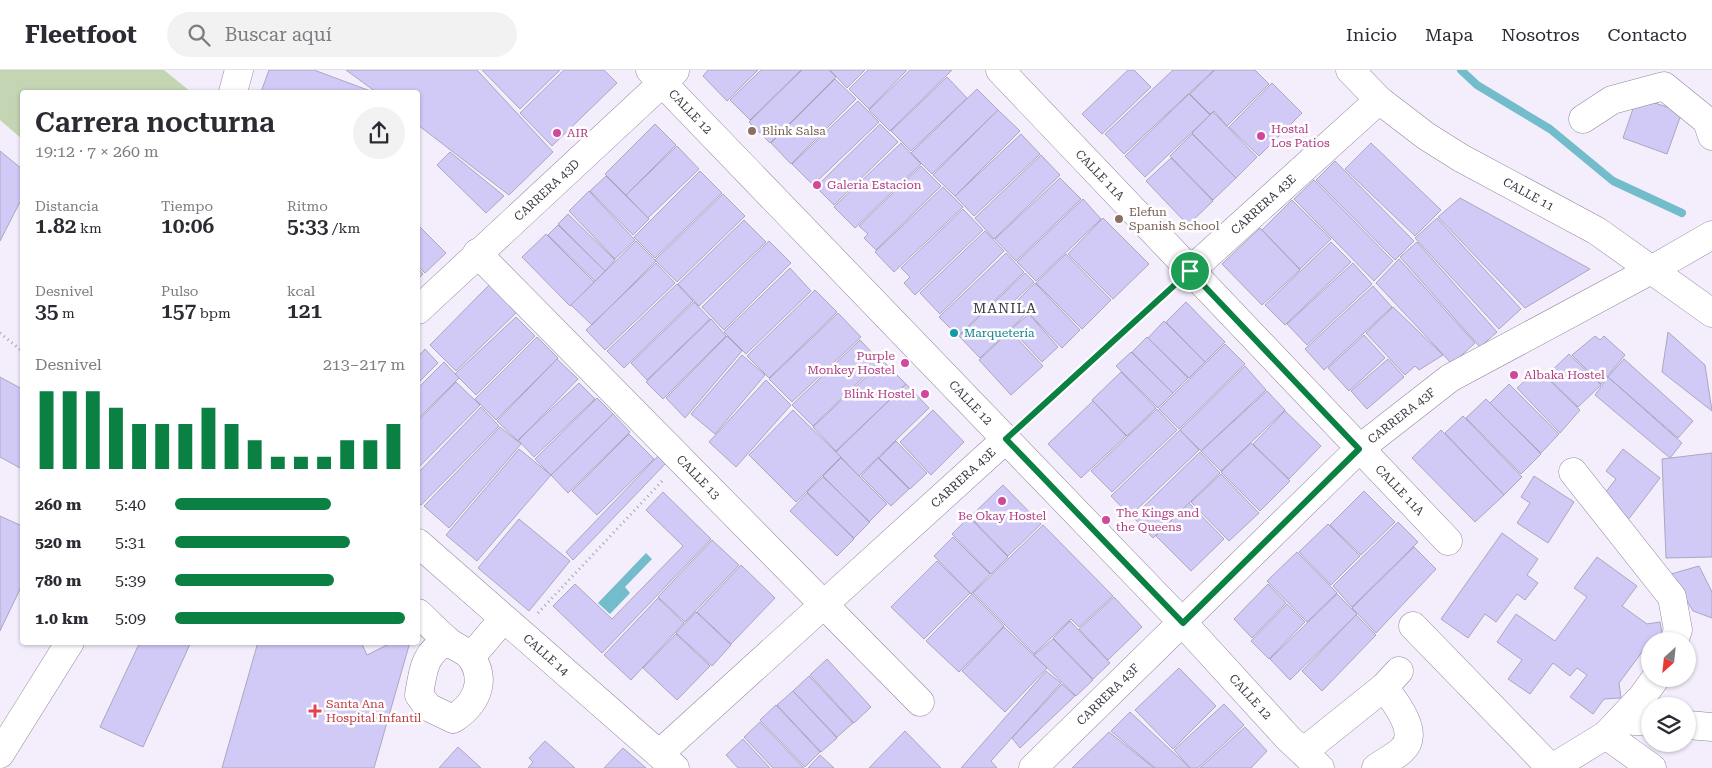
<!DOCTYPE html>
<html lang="es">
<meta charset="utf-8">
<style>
:root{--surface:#fff;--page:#f2f2f3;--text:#2b2b33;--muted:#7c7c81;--line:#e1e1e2;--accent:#0b8043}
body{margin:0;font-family:"Roboto Serif",serif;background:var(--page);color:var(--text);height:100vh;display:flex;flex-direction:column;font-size:19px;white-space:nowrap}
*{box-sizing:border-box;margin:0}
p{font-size:16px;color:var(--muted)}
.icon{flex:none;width:28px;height:28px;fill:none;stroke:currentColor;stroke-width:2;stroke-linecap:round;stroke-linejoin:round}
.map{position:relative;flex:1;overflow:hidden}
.panel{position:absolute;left:20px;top:20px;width:400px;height:555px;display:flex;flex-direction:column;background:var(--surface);border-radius:5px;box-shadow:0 1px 4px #0004}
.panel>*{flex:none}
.needle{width:32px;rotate:207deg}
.fabs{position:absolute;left:1641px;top:562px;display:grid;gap:10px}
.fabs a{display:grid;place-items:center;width:55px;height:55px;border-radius:50%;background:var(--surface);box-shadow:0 1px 4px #0004;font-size:25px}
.pin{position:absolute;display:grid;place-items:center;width:42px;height:42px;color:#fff;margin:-21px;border:2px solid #fff;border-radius:50%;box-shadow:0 1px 5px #0007}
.round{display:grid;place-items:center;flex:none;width:52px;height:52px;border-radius:26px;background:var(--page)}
.overview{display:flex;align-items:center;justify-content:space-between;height:85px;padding:0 15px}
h1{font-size:28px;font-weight:600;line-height:38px}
.figures{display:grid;grid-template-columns:repeat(3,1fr);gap:8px;height:85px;padding:5px 15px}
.figures div{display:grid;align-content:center}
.figures b{font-size:21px;font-weight:600}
.figures small{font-size:14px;font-weight:400}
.figures p{font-size:14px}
.chart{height:140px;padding:10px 15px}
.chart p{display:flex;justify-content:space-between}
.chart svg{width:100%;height:90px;margin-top:5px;stroke:var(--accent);stroke-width:6}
ul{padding:0 15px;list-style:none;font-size:16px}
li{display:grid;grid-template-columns:80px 60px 1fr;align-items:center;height:38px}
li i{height:12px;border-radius:6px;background:var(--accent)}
header{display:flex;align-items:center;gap:30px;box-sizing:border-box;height:70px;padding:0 25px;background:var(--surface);border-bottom:1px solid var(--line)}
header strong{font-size:24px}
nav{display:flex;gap:28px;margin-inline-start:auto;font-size:18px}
.search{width:350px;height:45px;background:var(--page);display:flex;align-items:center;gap:12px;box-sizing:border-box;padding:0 18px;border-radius:28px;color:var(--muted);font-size:19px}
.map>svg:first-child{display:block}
</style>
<header>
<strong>Fleetfoot</strong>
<div class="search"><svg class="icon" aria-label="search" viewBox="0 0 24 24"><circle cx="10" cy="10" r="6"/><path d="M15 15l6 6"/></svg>Buscar aquí</div>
<nav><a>Inicio</a><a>Mapa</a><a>Nosotros</a><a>Contacto</a></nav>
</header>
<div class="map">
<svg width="1712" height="698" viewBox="0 0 1712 698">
<rect width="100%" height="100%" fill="#f4edfc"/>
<path fill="#c3d5b3" d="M0,0H164L191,22H22V69L0,50Z"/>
<path fill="#73bccc" d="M646,483L652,489L625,517L630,523L610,544L598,533Z"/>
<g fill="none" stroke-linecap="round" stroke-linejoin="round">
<path stroke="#73bccc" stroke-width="8" d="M1461,0L1477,15L1550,59L1613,111L1682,143"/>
</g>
<path fill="#d1caf7" stroke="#aaa7bf" d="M269,0H314L373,22H261Z
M346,0H477L553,82L509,125L418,55V22H376Z
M482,0H560L520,39Z
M564,0H604L617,13L552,76L520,43Z
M708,0H758L727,31L703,6Z
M761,0H801L750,50L730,30Z
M802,0H829L836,7L770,73L749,52Z
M830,0H865L847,18Z
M868,0H907L869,39L849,19Z
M910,0H952L890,61L869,40Z
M1128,0H1134L1151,17L1102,64L1082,44Z
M1173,0H1214L1124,84L1105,64Z
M1215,0H1255L1269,14L1227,56L1214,41L1210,44L1190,24Z
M947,7L967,28L911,81L891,61Z
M835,9L856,29L791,94L771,73Z
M1272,13L1302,43L1259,86L1229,57Z
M977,19L998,40L932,104L911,83Z
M1189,24L1210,45L1145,107L1125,86Z
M1637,27L1682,42L1667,84L1623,68Z
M858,31L879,52L813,115L792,94Z
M998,40L1020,61L955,126L933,105Z
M1213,42L1257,87L1236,108L1192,63Z
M655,54L676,75L626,125L605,104Z
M880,54L898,72L834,135L816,117Z
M1021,64L1040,84L974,146L955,126Z
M1192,64L1236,108L1213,130L1170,86Z
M901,73L921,94L855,158L834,137Z
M1371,73L1441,140L1415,166L1345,99Z
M677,76L699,99L648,148L626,125Z
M0,81L22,99V128L0,171Z
M450,82L504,126L486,143L437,95Z
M1041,85L1060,105L994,169L975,148Z
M1171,88L1213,131L1188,155L1146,111Z
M1335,91L1414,171L1395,190L1316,110Z
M921,96L941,116L876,180L864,168L868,164L859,156Z
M700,101L722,123L655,188L634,167Z
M606,106L649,149L633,165L590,121Z
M1060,108L1081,129L1016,191L995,169Z
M1314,110L1393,191L1374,211L1294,129Z
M943,117L963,137L894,202L875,182Z
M589,121L635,170L615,189L569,141Z
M723,124L745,146L677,212L655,190Z
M1460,128L1590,199L1525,238L1438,147Z
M1083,129L1101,149L1036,211L1017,192Z
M1292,130L1331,169L1300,199L1262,160Z
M963,139L983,160L915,225L904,213L910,207L901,198Z
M568,144L615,190L605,201L558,154Z
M1103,148L1149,194L1113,229L1068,184Z
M1437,148L1521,239L1499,259L1415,168Z
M744,150L766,172L699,236L678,214Z
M418,155L446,183L425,203L418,196Z
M558,155L605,201L595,211L548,165Z
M1260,158L1300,200L1262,235L1222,194Z
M985,161L1004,181L940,244L920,223Z
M546,164L594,212L570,236L522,187Z
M636,171L656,191L592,255L571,235Z
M769,171L791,193L724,260L702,237Z
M1331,172L1351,192L1285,255L1265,235Z
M1417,172L1497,262L1480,277L1400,187Z
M1006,183L1024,202L958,266L939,247Z
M1066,184L1111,230L1082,259L1036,213Z
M1399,189L1475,273L1452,294L1376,213Z
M656,193L675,213L605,280L586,260Z
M1353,193L1372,214L1307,275L1287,254Z
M418,198L423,204L418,209Z
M790,198L811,221L746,284L724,262Z
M1025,203L1034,212L1014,231L1027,243L980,288L959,266Z
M491,213L518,241L456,301L430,275Z
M1035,213L1080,260L1062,278L1017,231Z
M677,214L693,231L624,298L607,281Z
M1373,216L1392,237L1324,300L1305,279Z
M815,220L837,242L769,308L747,286Z
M694,232L710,249L647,310L631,293Z
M1186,232L1225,272L1205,292L1166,252Z
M1393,237L1443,285L1419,300L1415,296L1405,305L1366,263Z
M838,243L861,267L792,332L769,309Z
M1029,244L1058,277L1042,292L1011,259Z
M516,247L535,266L476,325L455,304Z
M711,249L726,266L663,329L646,312Z
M1164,251L1205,292L1189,308L1148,268Z
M1010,261L1043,296L1011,325L979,290Z
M1668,262L1705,295L1712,341L1662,302Z
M1364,265L1385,288L1349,321L1328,298Z
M727,266L742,281L685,348L666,328Z
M1595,266L1600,270L1604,266L1625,285L1601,314L1572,285Z
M537,267L558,288L496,350L475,329Z
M1147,267L1188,308L1173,323L1132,282Z
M860,270L880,291L813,356L792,335Z
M1225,274L1245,294L1179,359L1159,339Z
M425,279L438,293L418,313V287Z
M1131,282L1173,323L1158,338L1116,296Z
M1569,284L1601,315L1578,337L1546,306Z
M742,285L765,305L715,364L691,344Z
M557,289L578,309L518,371L497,351Z
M1388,289L1404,307L1367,339L1351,321Z
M1624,289L1693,351L1678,368L1608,307Z
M883,291L906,314L836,381L813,357Z
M444,292L459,308L418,349V318Z
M1245,296L1266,320L1201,381L1180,360Z
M1538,299L1580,340L1560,363L1517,318Z
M1121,302L1156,338L1127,366L1092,330Z
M0,307L22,319V399L0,387Z
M1608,307L1682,373L1670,388L1595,325Z
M766,310L791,335L736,397L709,372Z
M456,312L480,335L418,398V351Z
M579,313L595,329L534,387L518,370Z
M906,314L929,338L859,406L836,382Z
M1509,314L1559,364L1541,383L1490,333Z
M1267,321L1285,340L1221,401L1201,381Z
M597,328L613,344L551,405L535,389Z
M1486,329L1541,384L1521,404L1466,348Z
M1093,331L1126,366L1081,408L1048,374Z
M481,337L499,356L421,435L418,432V403Z
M1157,339L1177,360L1112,422L1091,401Z
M793,340L841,387L796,432L749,385Z
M933,340L964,372L931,405L900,372Z
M1285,341L1321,376L1289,409L1253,374Z
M613,344L630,362L568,423L551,405Z
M1463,346L1522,407L1504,425L1445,363Z
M500,357L521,374L449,458L424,436Z
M1180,360L1199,380L1130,446L1111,426Z
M1441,360L1504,425L1475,452L1412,388Z
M629,364L654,389L597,445L572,421Z
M896,371L927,403L910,419L879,388Z
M1251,373L1290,411L1260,441L1221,402Z
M519,379L551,405L477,491L446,465Z
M1623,379L1660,408L1628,450L1601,428L1616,409L1606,401Z
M1200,382L1220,403L1153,468L1133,447Z
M1712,383V487L1666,488L1662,389Z
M659,385L667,392L573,490L566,482Z
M841,388L887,434L869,452L823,406Z
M878,388L909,419L891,436L861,406Z
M1221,404L1259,443L1229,471L1191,432Z
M1534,406L1574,432L1548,473L1517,453L1530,433L1521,427Z
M823,407L870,452L854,468L807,422Z
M1003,415L1041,454L1008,486L970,447Z
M1364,421L1395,452L1361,485L1330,455Z
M663,422L711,469L602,583L553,536L575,514L612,549L683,476L646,440Z
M807,423L854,469L837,486L790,441Z
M1189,433L1224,469L1191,501L1156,466Z
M0,446L22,456V515L0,561Z
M969,447L1008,487L991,504L952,464Z
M519,449L570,491L529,541L478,498Z
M1398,452L1418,472L1352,537L1333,516Z
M1328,454L1360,486L1331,515L1299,482Z
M1043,455L1113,526L1079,557L1071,549L1034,584L973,523Z
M1502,463L1538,489L1527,505L1538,513L1525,530L1517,524L1496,552L1485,544L1468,568L1441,549Z
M953,467L990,504L971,524L934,486Z
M712,470L739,495L685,552L658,527Z
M1414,477L1436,499L1376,563L1352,538Z
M1297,482L1337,523L1307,552L1267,511Z
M1597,487L1637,516L1622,536L1647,554L1660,552L1663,568L1651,570L1619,613L1621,628L1604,629L1593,644L1570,627L1587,605L1577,598L1570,606L1553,593L1530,624L1508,609L1522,590L1497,572L1516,544L1555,571L1587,527L1574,518Z
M937,491L970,523L924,569L891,537Z
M741,495L775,528L731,574L697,542Z
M1699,496L1712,522V548L1693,541L1671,504Z
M1268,514L1286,533L1252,568L1234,549Z
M972,524L1004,556L959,602L926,571Z
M1337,524L1357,544L1290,610L1270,589Z
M1114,527L1142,557L1108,590L1079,559Z
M658,528L684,553L631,610L604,585Z
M1287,534L1305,552L1269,589L1251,571Z
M696,542L731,575L712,596L676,563Z
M1356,545L1376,565L1322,621L1302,601Z
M1070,551L1110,593L1093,609L1053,568Z
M1004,557L1047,598L1005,642L962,601Z
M676,564L710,596L677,630L643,598Z
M1053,569L1093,610L1076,626L1034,585Z
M140,572H191L143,677L100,657Z
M258,572H361L367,585L393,572H410L374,698H222Z
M827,589L871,637L854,653L810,605Z
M1179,598L1216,636L1173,679L1135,640Z
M1046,601L1061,613L991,691L997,698H961Z
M809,606L853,653L837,667L793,621Z
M1062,614L1075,626L1020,678L1012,668Z
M793,621L837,668L821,682L777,635Z
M1224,634L1244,655L1198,698H1190L1174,680Z
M776,635L820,682L805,697L760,650Z
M1130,642L1190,698H1155L1111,661Z
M760,652L804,698H773L744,667Z
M1245,657L1267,681L1251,698H1200Z
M905,661L941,698H869Z
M1109,662L1154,698H1072Z
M743,669L770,698H738L726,685Z
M545,671L575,698H528L533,692L529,688Z
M458,677L481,698H439Z
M623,678L646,698H604Z
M820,685L834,698H808Z"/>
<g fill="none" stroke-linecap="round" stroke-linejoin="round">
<defs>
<g id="minor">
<path id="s1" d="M650,0L1183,553L1288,668L1320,698"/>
<path id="s2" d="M1000,0L1448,471"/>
<path d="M233,22L239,0"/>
<path d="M1583,49L1612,30L1664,16L1707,51L1712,66"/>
<path id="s3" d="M477,183L920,632"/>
<path id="s4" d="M1190,201L1379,30"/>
<path id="s5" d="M418,240L675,1"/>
<path d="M1573,402L1672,527L1678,560L1674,571"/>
<path id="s6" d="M418,473L675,698"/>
<path d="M418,543C428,552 438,563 449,572C455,577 466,581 471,587C488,612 475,635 453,649L428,637L419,625C423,601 424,582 448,571"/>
<path d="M1413,556L1551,698"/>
<path d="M471,587L503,549"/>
<path d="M1621,650L1650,652"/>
<path d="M1688,655L1712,657"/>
<path d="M1606,665L1652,698"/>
<path d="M1303,682L1384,617"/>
<path d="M0,684L70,572"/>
<path id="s7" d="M659,684L1006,369"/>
<path id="s8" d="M1033,698L1359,379L1450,308L1653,199L1712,165"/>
<path d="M1376,698C1384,692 1395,687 1402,680C1421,663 1395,632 1384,617L1399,601"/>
<path d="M1552,698L1606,665L1642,627L1655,609"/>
</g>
<g id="major">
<path id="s9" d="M1350,0L1379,30L1426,66L1461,88L1597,161L1712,243"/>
</g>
</defs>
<use href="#minor" stroke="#91879c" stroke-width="29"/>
<use href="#major" stroke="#91879c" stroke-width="29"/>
<path stroke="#a9a3b0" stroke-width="3" stroke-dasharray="1 4" stroke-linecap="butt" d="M0,263L22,281
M1024,352L1171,218
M538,543L664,409"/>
<use href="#minor" stroke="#fff" stroke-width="28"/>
<use href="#major" stroke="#fff" stroke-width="28"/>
</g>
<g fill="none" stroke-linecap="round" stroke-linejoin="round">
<defs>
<path id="route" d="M1190,201L1359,379L1183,553L1006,369Z"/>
</defs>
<use href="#route" stroke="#fff" stroke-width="10"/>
<use href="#route" stroke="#0b8043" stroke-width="6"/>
</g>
<g fill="#8d6e63" stroke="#fefefe" stroke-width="2">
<circle cx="752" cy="61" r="5"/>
<circle cx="1119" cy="149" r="5"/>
</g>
<g fill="#d1479c" stroke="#fefefe" stroke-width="2">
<circle cx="557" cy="63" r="5"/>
<circle cx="1261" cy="66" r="5"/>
<circle cx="817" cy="115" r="5"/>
<circle cx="905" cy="293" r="5"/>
<circle cx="1514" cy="305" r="5"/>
<circle cx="925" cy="324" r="5"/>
<circle cx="1002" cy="431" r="5"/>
<circle cx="1106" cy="450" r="5"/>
</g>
<circle fill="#0f9aa8" stroke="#fefefe" stroke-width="2" cx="954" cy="263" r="5"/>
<path fill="#e0444e" stroke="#fefefe" stroke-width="2" d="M312.5 633.5h5v5h5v5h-5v5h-5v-5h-5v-5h5z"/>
<g text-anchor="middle" stroke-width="5" stroke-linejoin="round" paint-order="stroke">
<g font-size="12" fill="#3d3942" stroke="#fefefe">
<text dy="4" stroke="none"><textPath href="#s1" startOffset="58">CALLE 12</textPath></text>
<text dy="4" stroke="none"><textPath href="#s2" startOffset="145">CALLE 11A</textPath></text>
<text dy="4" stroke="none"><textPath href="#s5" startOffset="176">CARRERA 43D</textPath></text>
<text dy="4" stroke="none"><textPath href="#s9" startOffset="219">CALLE 11</textPath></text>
<text dy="4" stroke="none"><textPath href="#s4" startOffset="99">CARRERA 43E</textPath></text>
<text dy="4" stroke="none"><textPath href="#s1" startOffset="462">CALLE 12</textPath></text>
<text dy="4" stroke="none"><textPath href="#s8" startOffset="510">CARRERA 43F</textPath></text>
<text dy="4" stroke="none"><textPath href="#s3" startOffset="315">CALLE 13</textPath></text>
<text dy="4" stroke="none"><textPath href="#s7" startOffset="411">CARRERA 43E</textPath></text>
<text dy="4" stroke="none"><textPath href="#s2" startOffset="580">CALLE 11A</textPath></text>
<text dy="4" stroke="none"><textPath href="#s6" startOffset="170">CALLE 14</textPath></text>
<text dy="4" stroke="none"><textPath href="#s8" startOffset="105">CARRERA 43F</textPath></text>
<text dy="4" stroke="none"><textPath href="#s1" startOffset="868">CALLE 12</textPath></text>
</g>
<g font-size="12" fill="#b23c85" stroke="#fefefe" text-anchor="start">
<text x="1271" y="63">Hostal<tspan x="1271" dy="14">Los Patios</tspan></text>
<text x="567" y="67">AIR</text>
<text x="827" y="119">Galeria Estacion</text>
<text x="895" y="290" text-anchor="end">Purple<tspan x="895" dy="14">Monkey Hostel</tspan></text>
<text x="1524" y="309">Albaka Hostel</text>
<text x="915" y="328" text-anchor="end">Blink Hostel</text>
<text x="1116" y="447">The Kings and<tspan x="1116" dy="14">the Queens</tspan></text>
<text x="1002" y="450" text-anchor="middle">Be Okay Hostel</text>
</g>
<g font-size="12" fill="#785e54" stroke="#fefefe" text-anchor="start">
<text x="762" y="65">Blink Salsa</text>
<text x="1129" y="146">Elefun<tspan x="1129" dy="14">Spanish School</tspan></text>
</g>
<g font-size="12" fill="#0d838f" stroke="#fefefe" text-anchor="start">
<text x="964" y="267">Marquetería</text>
</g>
<g font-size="12" fill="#be3a42" stroke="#fefefe" text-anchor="start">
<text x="326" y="638">Santa Ana<tspan x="326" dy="14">Hospital Infantil</tspan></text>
</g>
<g font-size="14" letter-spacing="1" fill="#3d3942" stroke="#fefefe">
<text x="1005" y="243">MANILA</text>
</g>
</g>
</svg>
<div class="fabs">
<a><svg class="needle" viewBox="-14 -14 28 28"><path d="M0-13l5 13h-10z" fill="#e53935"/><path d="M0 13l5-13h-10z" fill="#7c7c81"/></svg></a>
<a><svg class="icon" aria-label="layers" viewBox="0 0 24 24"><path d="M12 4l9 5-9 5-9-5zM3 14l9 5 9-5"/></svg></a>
</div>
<div class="pin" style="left:1190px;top:201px;background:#1e9e55"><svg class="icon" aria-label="arrive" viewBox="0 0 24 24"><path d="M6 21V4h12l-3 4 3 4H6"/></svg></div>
<section class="panel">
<div class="overview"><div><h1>Carrera nocturna</h1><p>19:12 · 7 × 260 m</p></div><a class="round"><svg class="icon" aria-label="share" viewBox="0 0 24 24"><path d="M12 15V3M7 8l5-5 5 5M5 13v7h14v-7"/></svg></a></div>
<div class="figures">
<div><p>Distancia</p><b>1.82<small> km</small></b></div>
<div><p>Tiempo</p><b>10:06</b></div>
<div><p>Ritmo</p><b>5:33<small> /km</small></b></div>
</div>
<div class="figures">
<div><p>Desnivel</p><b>35<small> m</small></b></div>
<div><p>Pulso</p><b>157<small> bpm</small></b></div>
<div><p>kcal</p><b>121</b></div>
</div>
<div class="chart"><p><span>Desnivel</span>213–217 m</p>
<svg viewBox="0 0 160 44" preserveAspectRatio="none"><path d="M5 44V6M15 44V6M25 44V6M35 44V14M45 44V22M55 44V22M65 44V22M75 44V14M85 44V22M95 44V30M105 44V38M115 44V38M125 44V38M135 44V30M145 44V30M155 44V22"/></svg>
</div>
<ul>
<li><b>260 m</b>5:40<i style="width:68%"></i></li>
<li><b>520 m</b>5:31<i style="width:76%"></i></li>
<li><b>780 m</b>5:39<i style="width:69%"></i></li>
<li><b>1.0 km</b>5:09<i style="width:100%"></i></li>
</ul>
</section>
</div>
